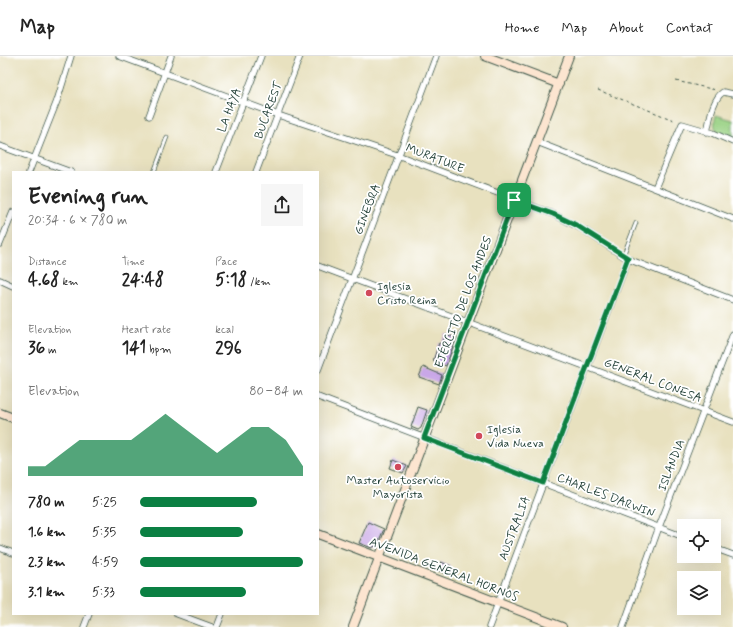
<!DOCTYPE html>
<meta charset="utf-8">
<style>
:root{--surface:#fff;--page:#f6f6f6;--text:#222;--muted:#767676;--line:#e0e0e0;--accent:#0b8043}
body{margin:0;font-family:Mynerve,sans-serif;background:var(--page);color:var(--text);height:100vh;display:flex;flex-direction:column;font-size:15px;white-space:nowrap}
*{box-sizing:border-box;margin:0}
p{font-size:13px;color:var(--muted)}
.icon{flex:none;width:22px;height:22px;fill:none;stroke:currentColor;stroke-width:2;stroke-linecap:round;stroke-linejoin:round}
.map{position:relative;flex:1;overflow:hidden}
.drawer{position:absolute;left:12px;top:115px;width:307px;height:444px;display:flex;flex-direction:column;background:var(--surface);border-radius:0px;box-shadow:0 4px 16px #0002}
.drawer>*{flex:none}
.fabs{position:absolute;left:677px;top:463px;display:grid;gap:8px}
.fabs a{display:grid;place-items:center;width:44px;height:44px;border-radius:0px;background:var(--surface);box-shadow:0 4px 16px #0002;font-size:20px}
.pin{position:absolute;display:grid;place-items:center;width:34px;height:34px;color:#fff;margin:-17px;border-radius:8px;box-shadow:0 2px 6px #0006}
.round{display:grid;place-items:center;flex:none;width:42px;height:42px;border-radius:0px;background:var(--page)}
.summary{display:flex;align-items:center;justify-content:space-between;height:68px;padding:0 16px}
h1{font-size:22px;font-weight:700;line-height:30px}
.metrics{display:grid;grid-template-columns:repeat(3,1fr);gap:6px;height:68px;padding:4px 16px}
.metrics div{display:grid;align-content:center}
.metrics b{font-size:17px;font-weight:700}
.metrics small{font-size:11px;font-weight:400}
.metrics p{font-size:11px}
.chart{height:112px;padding:8px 16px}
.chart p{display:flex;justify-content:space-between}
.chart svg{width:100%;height:72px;margin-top:4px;fill:var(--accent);opacity:.7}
ul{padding:0 16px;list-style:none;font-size:13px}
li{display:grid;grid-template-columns:64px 48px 1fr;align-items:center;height:30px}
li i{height:10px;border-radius:5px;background:var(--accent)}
header{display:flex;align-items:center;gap:24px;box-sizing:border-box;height:56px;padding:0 20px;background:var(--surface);border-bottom:1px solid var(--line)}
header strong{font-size:19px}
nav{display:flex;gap:22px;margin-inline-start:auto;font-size:14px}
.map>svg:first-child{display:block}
</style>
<header>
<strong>Map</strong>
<nav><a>Home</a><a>Map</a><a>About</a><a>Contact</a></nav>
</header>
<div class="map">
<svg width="733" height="571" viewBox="0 0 733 571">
<rect width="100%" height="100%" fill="#fff"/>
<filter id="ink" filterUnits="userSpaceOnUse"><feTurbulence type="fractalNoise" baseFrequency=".025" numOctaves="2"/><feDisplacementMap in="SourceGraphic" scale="8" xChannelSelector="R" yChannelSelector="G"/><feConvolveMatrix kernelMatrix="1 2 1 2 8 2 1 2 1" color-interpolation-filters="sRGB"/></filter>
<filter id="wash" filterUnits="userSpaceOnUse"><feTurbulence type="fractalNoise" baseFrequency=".012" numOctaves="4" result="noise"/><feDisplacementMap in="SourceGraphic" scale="16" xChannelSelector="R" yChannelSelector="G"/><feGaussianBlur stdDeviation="0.9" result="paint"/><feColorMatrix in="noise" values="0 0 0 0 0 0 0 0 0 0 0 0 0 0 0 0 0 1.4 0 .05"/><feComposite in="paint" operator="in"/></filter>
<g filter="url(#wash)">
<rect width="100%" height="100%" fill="#e8e1bf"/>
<path fill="#99d183" stroke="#5c875c" d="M716,59L733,64V82C719,77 711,76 716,59Z"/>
<g id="blocks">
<path fill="#c9a7e7" d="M446,278L456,282L446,310L433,305L439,287L442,288Z
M423,311L442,319L439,328L419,321Z
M418,351L427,354L421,372L418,374L411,371Z
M393,404L407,410L403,417L390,412Z
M368,466L384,473L377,489L372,492L359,487Z
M441,506L451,510L447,518L438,515Z"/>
</g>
</g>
<g filter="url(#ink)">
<use href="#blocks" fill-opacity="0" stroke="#3d5649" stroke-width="1"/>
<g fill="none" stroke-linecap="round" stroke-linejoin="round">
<defs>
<path id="lane" d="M154,116L167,81
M623,200L636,167"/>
<path id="street" d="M119,0L278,59L400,100L553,158L584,174L628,203L733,244
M149,60L171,0
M707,76C710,63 712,44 723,36L733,38
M537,86L733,163
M0,90L71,116
M29,116L57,45L71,0
M216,116L261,0
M256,116L300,0
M655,132L682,68L713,77L733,86
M0,188L13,156
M318,210L733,366
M0,224L13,230
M318,314L436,0
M318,341L684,481
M0,492L13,497
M714,492L733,499
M177,558L212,571
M84,571L89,558
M217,571L222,558
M489,571L628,203
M623,571L659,471L733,278"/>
<path id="secondary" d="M485,0L559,28
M0,357L13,362
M318,478L562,571
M353,571L569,0"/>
</defs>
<use href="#lane" stroke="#3d5649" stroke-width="4.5"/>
<use href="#street" stroke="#3d5649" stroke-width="7"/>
<use href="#secondary" stroke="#3d5649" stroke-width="10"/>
<path stroke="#3d5649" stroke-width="1" stroke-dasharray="3 3" stroke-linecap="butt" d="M676,25L716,34
M598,34L676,65"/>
<use href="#lane" stroke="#fff" stroke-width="3"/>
<use href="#street" stroke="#fff" stroke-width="5.5"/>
<use href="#secondary" stroke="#fce5d0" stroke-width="8"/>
</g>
</g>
<g fill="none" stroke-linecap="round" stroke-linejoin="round" filter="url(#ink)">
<defs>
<path id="route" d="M514,144L553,158L576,169L628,202L543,427L424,382Z"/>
</defs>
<use href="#route" stroke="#fff" stroke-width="8"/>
<use href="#route" stroke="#0b8043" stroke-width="5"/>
</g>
<g fill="#d1495b" stroke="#fff" stroke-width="1.5">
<circle cx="369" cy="237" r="4"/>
<circle cx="479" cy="380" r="4"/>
<circle cx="398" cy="411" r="4"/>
</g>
<g text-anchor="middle" stroke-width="3.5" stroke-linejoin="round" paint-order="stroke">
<g font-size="12" fill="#1f3d34" stroke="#fff">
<text transform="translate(229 54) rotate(-69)" y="4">LA HAYA</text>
<text transform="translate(268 54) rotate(-70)" y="4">BUCAREST</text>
<text transform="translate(435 102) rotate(21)" y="4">MURATURE</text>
<text transform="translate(367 153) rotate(-69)" y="4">GINEBRA</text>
<text transform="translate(463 246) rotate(-69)" y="4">EJÉRCITO DE LOS ANDES</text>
<text transform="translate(653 324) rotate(21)" y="4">GENERAL CONESA</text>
<text transform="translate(671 409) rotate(-69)" y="4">ISLANDIA</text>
<text transform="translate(606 439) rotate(21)" y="4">CHARLES DARWIN</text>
<text transform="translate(514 472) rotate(-69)" y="4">AUSTRALIA</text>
<text transform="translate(444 513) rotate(21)" y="4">AVENIDA GENERAL HORNOS</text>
</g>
<g font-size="12" fill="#1f3d34" stroke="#fff" text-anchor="start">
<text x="377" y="234">Iglesia<tspan x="377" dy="14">Cristo Reina</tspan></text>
<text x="487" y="377">Iglesia<tspan x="487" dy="14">Vida Nueva</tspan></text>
<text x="398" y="428" text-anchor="middle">Master Autoservicio<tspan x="398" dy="14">Mayorista</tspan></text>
</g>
</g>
</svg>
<div class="fabs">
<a><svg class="icon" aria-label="locate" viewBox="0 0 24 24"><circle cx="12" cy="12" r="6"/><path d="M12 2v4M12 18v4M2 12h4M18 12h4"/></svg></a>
<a><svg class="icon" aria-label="layers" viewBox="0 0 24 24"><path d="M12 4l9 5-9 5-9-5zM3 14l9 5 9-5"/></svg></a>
</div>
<div class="pin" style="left:514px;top:144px;background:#1e9e55"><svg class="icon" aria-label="arrive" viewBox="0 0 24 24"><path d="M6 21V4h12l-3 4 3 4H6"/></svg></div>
<section class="drawer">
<div class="summary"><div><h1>Evening run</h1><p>20:34 · 6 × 780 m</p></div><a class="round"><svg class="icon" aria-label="share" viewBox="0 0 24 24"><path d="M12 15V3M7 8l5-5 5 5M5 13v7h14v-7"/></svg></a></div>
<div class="metrics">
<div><p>Distance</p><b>4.68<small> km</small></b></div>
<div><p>Time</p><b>24:48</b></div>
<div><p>Pace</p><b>5:18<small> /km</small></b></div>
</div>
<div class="metrics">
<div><p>Elevation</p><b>36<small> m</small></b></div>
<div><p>Heart rate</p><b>141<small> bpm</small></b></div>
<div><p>kcal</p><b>296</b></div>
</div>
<div class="chart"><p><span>Elevation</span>80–84 m</p>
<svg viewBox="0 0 160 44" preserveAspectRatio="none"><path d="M0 44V38L10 38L20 30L30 22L40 22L50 22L60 22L70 14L80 6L90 14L100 22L110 30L120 22L130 14L140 14L150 22L160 38V44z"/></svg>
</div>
<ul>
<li><b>780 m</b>5:25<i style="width:72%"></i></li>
<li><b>1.6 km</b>5:35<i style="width:63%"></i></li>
<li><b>2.3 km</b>4:59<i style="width:100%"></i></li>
<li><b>3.1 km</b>5:33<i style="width:65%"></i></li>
</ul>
</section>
</div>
